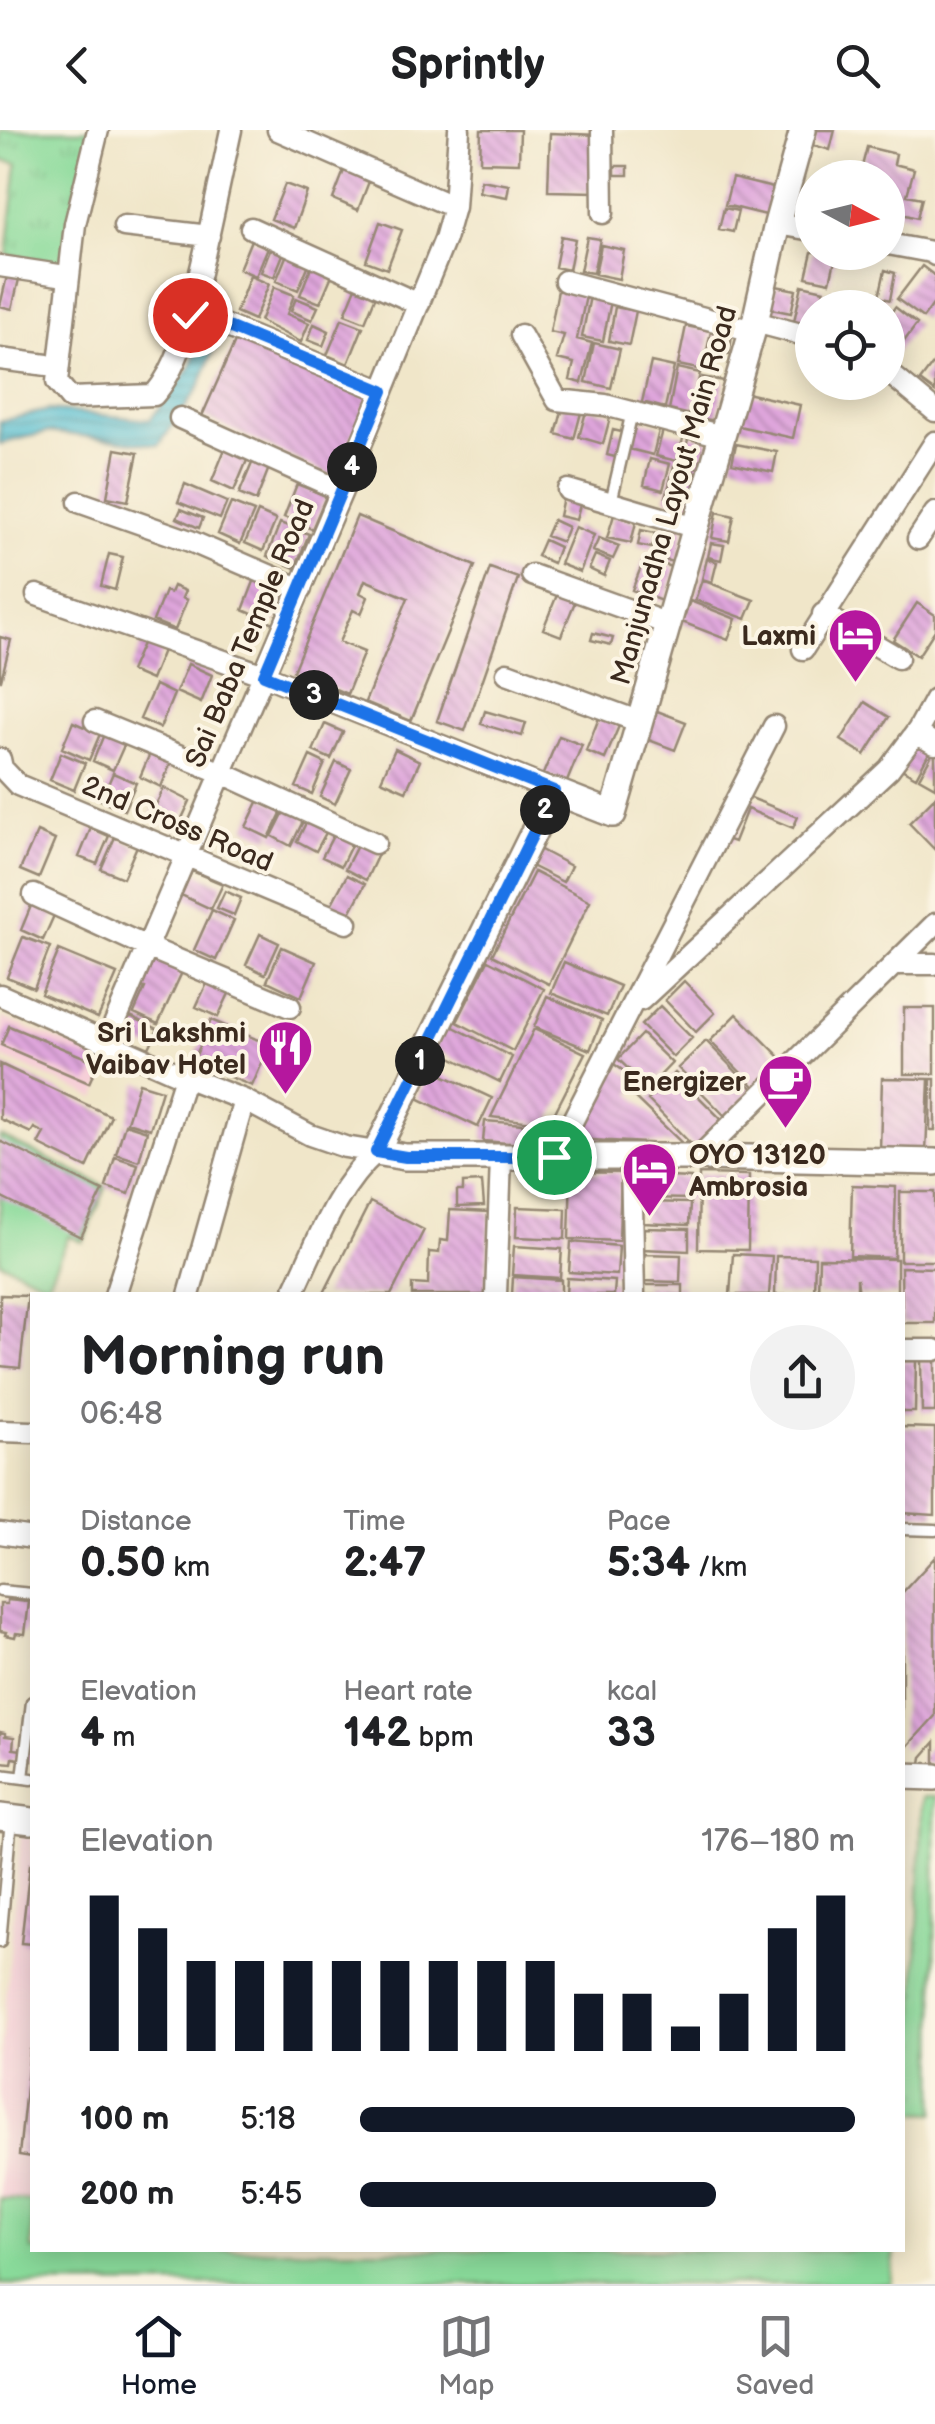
<!DOCTYPE html>
<meta charset="utf-8">
<style>
:root{--surface:#fff;--page:#f2f2f2;--text:#202124;--muted:#757577;--line:#e0e0e0;--accent:#111827}
body{margin:0;font-family:"Balsamiq Sans",sans-serif;background:var(--page);color:var(--text);height:100vh;display:flex;flex-direction:column;font-size:38px;white-space:nowrap}
*{box-sizing:border-box;margin:0}
p{font-size:32px;color:var(--muted)}
.icon{flex:none;width:55px;height:55px;fill:none;stroke:currentColor;stroke-width:2;stroke-linecap:round;stroke-linejoin:round}
.map{position:relative;flex:1;overflow:hidden}
.drawer{position:absolute;left:30px;top:1162px;width:875px;height:960px;display:flex;flex-direction:column;background:var(--surface);border-radius:0px;box-shadow:0 5px 25px #0003}
.drawer>*{flex:none}
.needle{width:65px;rotate:97deg}
.tools{position:absolute;left:795px;top:30px;display:grid;gap:20px}
.tools a{display:grid;place-items:center;width:110px;height:110px;border-radius:50%;background:var(--surface);box-shadow:0 5px 25px #0003;font-size:50px}
.pin{position:absolute;display:grid;place-items:center;width:85px;height:85px;color:#fff;margin:-42px;border:5px solid #fff;border-radius:50%;box-shadow:0 2px 10px #0007}
.km{position:absolute;width:50px;height:50px;margin:-25px;border-radius:50%;background:#222;color:#fff;font-size:28px;line-height:50px;text-align:center}
.round{display:grid;place-items:center;flex:none;width:105px;height:105px;border-radius:52px;background:var(--page)}
.headline{display:flex;align-items:center;justify-content:space-between;height:170px;padding:0 50px}
h1{font-size:55px;font-weight:600;line-height:75px}
.figures{display:grid;grid-template-columns:repeat(3,1fr);gap:15px;height:170px;padding:10px 50px}
.figures div{display:grid;align-content:center}
.figures b{font-size:42px;font-weight:600}
.figures small{font-size:28px;font-weight:400}
.figures p{font-size:28px}
.chart{height:280px;padding:20px 50px}
.chart p{display:flex;justify-content:space-between}
.chart svg{width:100%;height:180px;margin-top:10px;stroke:var(--accent);stroke-width:6}
ul{padding:0 50px;list-style:none;font-size:32px}
li{display:grid;grid-template-columns:160px 120px 1fr;align-items:center;height:75px}
li i{height:25px;border-radius:12px;background:var(--accent)}
header{display:flex;justify-content:space-between;align-items:center;height:130px;padding:0 50px;background:var(--surface);font-size:45px;font-weight:600}
.tabs{display:flex;justify-content:space-around;align-items:center;height:140px;border-top:2px solid var(--line);background:var(--surface);font-size:28px;color:var(--muted)}
.tabs a{display:grid;justify-items:center;gap:5px}
.tabs .active{color:var(--accent)}
.map>svg:first-child{display:block}
</style>
<header><svg class="icon" aria-label="back" viewBox="0 0 24 24"><path d="M15 5l-7 7 7 7"/></svg>Sprintly<svg class="icon" aria-label="search" viewBox="0 0 24 24"><circle cx="10" cy="10" r="6"/><path d="M15 15l6 6"/></svg></header>
<div class="map">
<svg width="935" height="2154" viewBox="0 0 935 2154">
<defs>
<pattern id="grass-tufts" width="24" height="20" patternUnits="userSpaceOnUse" patternTransform="scale(2.5)"><rect width="24" height="20" fill="#89da9a"/><path d="M3 7l-1-3M5 7V3M7 7l1-3M15 17l-1-3M17 17v-4M19 17l1-3" fill="none" stroke="#77bb84"/></pattern>
<pattern id="water-rules" width="6" height="5" patternUnits="userSpaceOnUse" patternTransform="scale(2.5)"><rect width="6" height="5" fill="#55bed1"/><path d="M0 2.5h6" fill="none" stroke="#489ba9"/></pattern>
<pattern id="building-back-hatch" width="6" height="6" patternUnits="userSpaceOnUse" patternTransform="scale(2.5)"><rect width="6" height="6" fill="#dfa6dc"/><path d="M-1 5l2 2M0 0l6 6M5-1l2 2" fill="none" stroke="#b687b2"/></pattern>
</defs>
<rect width="100%" height="100%" fill="#fcf5e5"/>
<filter id="ink" filterUnits="userSpaceOnUse"><feTurbulence type="fractalNoise" baseFrequency=".01" numOctaves="2"/><feDisplacementMap in="SourceGraphic" scale="20" xChannelSelector="R" yChannelSelector="G"/><feConvolveMatrix kernelMatrix="1 2 1 2 8 2 1 2 1" color-interpolation-filters="sRGB"/></filter>
<filter id="wash" filterUnits="userSpaceOnUse"><feTurbulence type="fractalNoise" baseFrequency=".0048" numOctaves="4" result="noise"/><feDisplacementMap in="SourceGraphic" scale="40" xChannelSelector="R" yChannelSelector="G"/><feGaussianBlur stdDeviation="2.25" result="paint"/><feColorMatrix in="noise" values="0 0 0 0 0 0 0 0 0 0 0 0 0 0 0 0 0 1.4 0 .05"/><feComposite in="paint" operator="in"/></filter>
<g filter="url(#wash)">
<rect width="100%" height="100%" fill="#f0e6c9"/>
<path fill="#f6cfd8" d="M2,888L111,931L96,968L0,926Z
M21,1706L32,1707V2072L0,2068V1937Z"/>
<path fill="url(#grass-tufts)" stroke="#62825c" stroke-width="2.5" d="M0,0H93L66,134L7,125L17,34L0,30Z
M922,1667H935V1983L912,1982Z"/>
<path fill="#89da9a" stroke="#62825c" stroke-width="2.5" d="M0,1006L106,1057L83,1112L69,1106L47,1154L0,1132Z
M0,2068L32,2072V2120H895L891,2154H0Z"/>
<path fill="url(#water-rules)" stroke="#487478" stroke-width="2.5" d="M203,200L218,207L200,256L159,315L48,302L0,314V291L49,280L150,290L191,237Z"/>
<g id="blocks">
<path fill="url(#building-back-hatch)" d="M481,0H520L519,33L480,32Z
M817,0H835L830,20L813,15Z
M550,3L598,5L596,62L548,61Z
M867,17L896,24L894,34L914,39L907,65L922,68L917,88L888,80V48H859Z
M615,36H628V45H615Z
M345,38L370,49L358,80L333,69Z
M732,48L773,58L766,85L725,75Z
M481,50L509,55L507,67L479,62Z
M285,54L307,62L294,98L271,89Z
M724,78L738,81L733,102L719,99Z
M380,92L402,100L387,139L366,131Z
M561,106L575,109L569,140L555,137Z
M587,107L600,109L593,143L580,141Z
M251,110L268,117L256,146L239,139Z
M601,115L624,120L619,149L595,144Z
M271,117L284,122L274,147L261,142Z
M812,122H837L830,152L806,147Z
M287,124L309,134L298,160L276,151Z
M922,136L935,146V172L923,188L897,169Z
M311,137L332,145L320,173L300,165Z
M885,140L895,143L890,170L879,167Z
M8,142L20,145L12,179L0,176Z
M250,146L269,154L254,190L236,182Z
M357,155L377,163L365,192L345,184Z
M802,155L824,160L820,178H812V195L794,191Z
M776,156L796,160L791,183L771,179Z
M274,157L294,165L287,184L309,193L301,212L260,191Z
M558,160L586,166L577,209L592,213L582,253L570,250L574,233L557,229L564,205L550,202Z
M833,160L851,164L848,178H830Z
M590,166L611,171L603,211L582,207Z
M296,168L318,177L312,190L291,181Z
M856,168L885,176V178H853Z
M615,177L636,181L629,215L609,211Z
M895,177L917,194L890,230L888,228V187Z
M342,189L363,197L348,234L327,225Z
M314,194L329,201L323,216L308,210Z
M686,196L711,201L703,240L678,235Z
M715,203L732,206L729,224L712,221Z
M238,205L372,261L335,347L202,286Z
M594,213L620,219L611,258L586,252Z
M935,231V262L920,251Z
M651,232L674,237L665,278L642,272Z
M677,238L700,243L691,285L669,280Z
M702,247L724,251L716,291L694,287Z
M746,263L800,275L793,308L739,296Z
M564,274L582,279L574,309L556,304Z
M587,278L611,284L603,314L579,307Z
M637,290L660,296L653,325L629,319Z
M613,300L630,304L623,329L607,325Z
M663,300L684,305L677,331L656,326Z
M689,305L709,310L702,339L682,334Z
M736,314L777,322L773,342L732,333Z
M116,319L138,323L128,371L107,367Z
M225,319L248,328L234,361L212,351Z
M650,329L670,334L663,360L644,355Z
M253,331L269,338L256,371L239,364Z
M674,336L700,343L692,373L666,367Z
M185,354L227,372L220,389L178,372Z
M297,354L326,366L312,399L284,387Z
M564,362L582,367L576,390L559,386Z
M231,373L254,382L240,414L218,404Z
M181,379L203,388L199,398L177,388Z
M258,382L276,390L263,421L245,413Z
M717,382L734,386L729,411L712,408Z
M614,385L636,392L631,413L607,408Z
M357,386L475,436L411,591L365,572L408,468L365,450L360,463L368,467L361,484L353,480L339,512L364,522L347,564L293,541Z
M553,390L568,397L562,412L546,406Z
M280,393L309,404L295,438L267,426Z
M664,394L684,398L677,433L657,428Z
M575,397L594,405L580,442L560,434Z
M641,400L655,403L652,418L638,415Z
M599,408L619,416L613,429L593,421Z
M544,410L559,417L553,433L537,426Z
M711,413L724,415L721,430L708,427Z
M109,424L123,427L115,460L101,456Z
M595,425L610,431L604,446L589,439Z
M645,427L676,439L664,472L632,460Z
M707,429L717,432L712,452L702,449Z
M490,438L518,448L465,601L437,591Z
M255,449L286,462L274,493L243,480Z
M702,450L754,470L746,489L695,470Z
M173,456L185,461L182,468L187,470L175,500L153,491L165,461L170,463Z
M559,460L577,467L561,506L543,499Z
M690,471L736,489L728,510L682,492Z
M917,473L935,485V500L918,526L893,510Z
M593,503L613,508L611,515L591,510Z
M0,507L11,510L1,550H0Z
M144,509L164,518L151,550L130,541Z
M188,534L212,545L201,573L176,562Z
M155,555L174,564L160,598L140,589Z
M865,572L889,587L865,625L841,610Z
M652,579L686,592L675,620L641,607Z
M485,581L526,593L522,606L481,594Z
M599,588L619,596L605,629L586,621Z
M73,592L100,604L89,630L62,618Z
M325,594L343,602L331,629L313,621Z
M105,602L126,611L113,640L93,631Z
M559,606L582,615L566,654L543,644Z
M913,612L930,621L916,647L898,637Z
M395,619L420,631L406,661L381,650Z
M935,619V657L919,648Z
M151,621L172,630L161,657L140,647Z
M61,623L85,633L74,660L50,650Z
M310,626L325,633L312,664L296,657Z
M336,632L351,639L335,674L320,667Z
M113,643L136,653L124,680L101,670Z
M164,658L190,671L177,699L150,687Z
M741,664L798,687L793,698L747,679L734,712L723,708Z
M261,666L284,677L269,708L246,697Z
M935,667V720L909,693Z
M287,676L306,685L291,716L272,706Z
M309,687L329,697L316,721L297,711Z
M91,698L109,706L97,734L79,727Z
M336,700L354,709L341,736L322,727Z
M37,702L55,710L39,748L20,740Z
M115,707L137,716L123,748L101,739Z
M360,710L380,720L366,750L345,739Z
M539,719L571,736L563,752L531,736Z
M192,741L223,754L211,779L181,765Z
M534,742L590,771L549,854L492,825Z
M347,745L365,754L349,785L331,775Z
M225,761L241,768L234,785L217,778Z
M33,771L56,781L43,810L21,800Z
M212,780L234,790L216,830L194,820Z
M260,804L279,813L265,844L246,835Z
M23,807L50,817L34,858L7,847Z
M282,817L316,832L301,867L267,851Z
M59,820L117,844L98,888L41,864Z
M155,827L183,840L158,894L134,883L145,858L142,857Z
M488,830L544,859L513,921L457,892Z
M564,832L620,856L607,886L551,863Z
M210,847L232,857L218,887L196,877Z
M684,851L715,883L696,902L665,870Z
M547,866L602,890L590,920L534,897Z
M660,876L692,908L673,927L641,895Z
M904,878H935V944H904Z
M737,884L786,933L758,960L710,911Z
M130,886L158,899L149,918L121,906Z
M211,890L270,915L252,956L193,932Z
M446,893L512,927L500,952L433,918Z
M9,896L98,933L89,953L1,915Z
M534,899L585,923L549,994L491,987Z
M642,904L672,933L648,958L618,929Z
M706,911L754,960L726,987L678,938Z
M611,932L638,951L631,964L684,1015L573,1009Z
M0,934L111,986L87,1038L38,1014L44,1003L34,998L31,1003L0,989Z
M430,939L492,968L478,997L417,968Z
M675,943L724,992L696,1019L648,970Z
M882,948L929,949L926,1023L880,1021Z
M931,949H935V1000H930Z
M139,953L162,960L150,999L127,992Z
M485,991L550,996L548,1016L483,1011Z
M125,994L147,1001L139,1031L116,1024Z
M0,1011L103,1061L81,1107L0,1067Z
M115,1027L138,1034L129,1064L106,1057Z
M571,1042L621,1043L619,1111L569,1109Z
M699,1044L749,1045L748,1120L698,1119Z
M645,1046L691,1048V1069L644,1068Z
M482,1052L484,1076L457,1077V1061H463V1053Z
M852,1055L896,1057L894,1128L850,1126Z
M900,1062H935V1131H900Z
M370,1072L424,1100L391,1165H323Z
M643,1072L690,1073L689,1095L642,1093Z
M517,1077L566,1079L565,1109L516,1107Z
M450,1080L490,1082L485,1165H412V1154L428,1155L429,1122L439,1123L440,1110L448,1111Z
M643,1098L689,1099V1121L642,1119Z
M571,1112L619,1116L617,1145L569,1142Z
M514,1116L562,1119L560,1148L512,1145Z
M641,1124L681,1125L680,1152L640,1151Z
M733,1124L772,1126L769,1165H730Z
M776,1126L815,1127L814,1165H775Z
M819,1128L897,1129V1165H859L857,1148V1165H818Z
M901,1137L935,1138V1193H902Z
M513,1147L561,1150V1165H512Z
M567,1148L615,1151L614,1165H566Z
M644,1155H683V1165H644Z
M0,1165L28,1166L20,1238L0,1236Z
M902,1231H916L915,1282H902Z
M921,1231H935V1282H922Z
M902,1297L935,1298V1385L902,1383Z
M935,1427V1586L905,1619L902,1616V1463Z
M7,1470L29,1472L25,1504L16,1503L15,1507L5,1505L6,1502L0,1501V1474H7Z
M0,1602L5,1603V1606L14,1607L13,1619L32,1621V1631L13,1628L12,1633L0,1632Z
M935,1612V1634L921,1633L922,1627Z
M30,1734H32V1814L21,1813Z
M30,1920H32V2027L19,2025Z"/>
</g>
</g>
<g filter="url(#ink)">
<use href="#blocks" fill-opacity="0" stroke="#968874" stroke-width="2.5"/>
<g fill="none" stroke-linecap="round" stroke-linejoin="round">
<defs>
<path id="service" d="M611,372L632,282
M902,1399L935,1400
M0,1461L32,1464
M0,1645L32,1649
M23,1648L32,1572
M0,1812L11,1689"/>
<path id="minor" d="M98,0L75,94L57,252L70,268L154,265C180,235 189,190 198,151C210,101 220,51 231,0
M278,0L454,77
M602,0L603,83
M777,94L812,100
M124,96L209,106
M251,98L419,174
M888,114L931,122L935,125
M0,136L59,145
M565,151L753,201
M190,185L226,196L383,261
M755,192L812,207
M521,205L557,270L605,275L722,306
M0,229L47,235
M888,242L935,281
M180,288L342,361
M568,360L696,398
M79,372L190,411L301,459
M918,409L935,383
M532,445L668,494
M37,465L264,545L554,661
M823,484L898,528
M803,519L935,312
M507,543L640,592
M95,591L222,643L375,713
M916,603L935,614
M0,629L2,638L18,655L347,793
M34,765L147,817L290,877
M895,834H935
M0,865L185,947L244,970L310,1005L345,1017L376,1022
M641,870L889,639L918,600L935,569
M107,911L342,361L445,109L454,77L459,0
M554,1027L774,596
M699,1027L935,794
M631,1028L634,1165
M115,1165L185,947
M189,1165L244,970
M292,1165C316,1116 334,1059 376,1022
M496,1165L501,1028
M902,1220H935
M0,1301L32,1302
M0,1403L32,1408"/>
<path id="tertiary" d="M803,0L777,94L755,192L613,684L554,661L376,1022L405,1027H699L935,1032
M902,1646L935,1647
M0,1687L32,1691"/>
</defs>
<use href="#service" stroke="#968874" stroke-width="15"/>
<use href="#minor" stroke="#968874" stroke-width="25"/>
<use href="#tertiary" stroke="#968874" stroke-width="30"/>
<use href="#service" stroke="#fff" stroke-width="10"/>
<use href="#minor" stroke="#fff" stroke-width="20"/>
<use href="#tertiary" stroke="#fff" stroke-width="25"/>
</g>
</g>
<g fill="none" stroke-linecap="round" stroke-linejoin="round" filter="url(#ink)">
<defs>
<path id="route" d="M190,185L226,196L383,261L264,545L554,661L376,1022L406,1027H554"/>
</defs>
<use href="#route" stroke="#fff" stroke-width="20"/>
<use href="#route" stroke="#1a73e8" stroke-width="12"/>
</g>
<defs>
<symbol id="hotel-pin" viewBox="-11 -11 22 30"><path d="M0 17L-7.5 6A9.5 9.5 0 1 1 7.5 6Z" fill="#b5179e" stroke="#fcf5e5"/><path d="M-6-4.5h1.5V1H6V5H4.5V3h-9V5H-6ZM-4 0a1.8 1.8 0 1 1 3.6 0ZM.5 0V-2.5h3Q6-2.5 6 0Z" fill="#fff"/></symbol>
<symbol id="restaurant-pin" viewBox="-11 -11 22 30"><path d="M0 17L-7.5 6A9.5 9.5 0 1 1 7.5 6Z" fill="#b5179e" stroke="#fcf5e5"/><path d="M-5-6h1v4h1v-4h1v4h1v-4h1v5L-1.5 .5V6h-2V.5L-5-1ZM5-6V6H3V1.5H1.5Q1.5-4 5-6Z" fill="#fff"/></symbol>
<symbol id="cafe-pin" viewBox="-11 -11 22 30"><path d="M0 17L-7.5 6A9.5 9.5 0 1 1 7.5 6Z" fill="#b5179e" stroke="#fcf5e5"/><path d="M-5.5-4.5H6V0H3Q3 3.5 0 3.5H-2.5Q-5.5 3.5-5.5 0ZM3-3.2v2h1.7v-2ZM-6 4.5H4V6H-6Z" fill="#fff"/></symbol>
</defs>
<g fill-rule="evenodd">
<use href="#hotel-pin" x="824" y="474" width="63" height="86"/>
<use href="#restaurant-pin" x="254" y="886" width="63" height="86"/>
<use href="#cafe-pin" x="754" y="920" width="63" height="86"/>
<use href="#hotel-pin" x="618" y="1008" width="63" height="86"/>
</g>
<g text-anchor="middle" stroke-width="8" stroke-linejoin="round" paint-order="stroke">
<g font-size="28" fill="#3b2a1e" stroke="#fcf5e5">
<text transform="translate(673 365) rotate(-74)" y="10">Manjunadha Layout Main Road</text>
<text transform="translate(249 503) rotate(-67)" y="10">Sai Baba Temple Road</text>
<text transform="translate(178 693) rotate(23)" y="10">2nd Cross Road</text>
</g>
<g font-size="28" font-weight="bold" fill="#3b2a1e" stroke="#fcf5e5" text-anchor="end">
<text x="816" y="515">Laxmi</text>
<text x="246" y="912">Sri Lakshmi<tspan x="246" dy="32">Vaibav Hotel</tspan></text>
<text x="746" y="961">Energizer</text>
<text x="689" y="1034" text-anchor="start">OYO 13120<tspan x="689" dy="32">Ambrosia</tspan></text>
</g>
</g>
</svg>
<div class="tools">
<a><svg class="needle" viewBox="-14 -14 28 28"><path d="M0-13l5 13h-10z" fill="#e53935"/><path d="M0 13l5-13h-10z" fill="#757577"/></svg></a>
<a><svg class="icon" aria-label="locate" viewBox="0 0 24 24"><circle cx="12" cy="12" r="6"/><path d="M12 2v4M12 18v4M2 12h4M18 12h4"/></svg></a>
</div>
<div class="pin" style="left:554px;top:1027px;background:#1e9e55"><svg class="icon" aria-label="arrive" viewBox="0 0 24 24"><path d="M6 21V4h12l-3 4 3 4H6"/></svg></div>
<div class="pin" style="left:190px;top:185px;background:#d93025"><svg class="icon" aria-label="check" viewBox="0 0 24 24"><path d="M5 12l5 5 9-10"/></svg></div>
<b class="km" style="left:420px;top:931px">1</b>
<b class="km" style="left:545px;top:680px">2</b>
<b class="km" style="left:314px;top:565px">3</b>
<b class="km" style="left:352px;top:337px">4</b>
<section class="drawer">
<div class="headline"><div><h1>Morning run</h1><p>06:48</p></div><a class="round"><svg class="icon" aria-label="share" viewBox="0 0 24 24"><path d="M12 15V3M7 8l5-5 5 5M5 13v7h14v-7"/></svg></a></div>
<div class="figures">
<div><p>Distance</p><b>0.50<small> km</small></b></div>
<div><p>Time</p><b>2:47</b></div>
<div><p>Pace</p><b>5:34<small> /km</small></b></div>
</div>
<div class="figures">
<div><p>Elevation</p><b>4<small> m</small></b></div>
<div><p>Heart rate</p><b>142<small> bpm</small></b></div>
<div><p>kcal</p><b>33</b></div>
</div>
<div class="chart"><p><span>Elevation</span>176–180 m</p>
<svg viewBox="0 0 160 44" preserveAspectRatio="none"><path d="M5 44V6M15 44V14M25 44V22M35 44V22M45 44V22M55 44V22M65 44V22M75 44V22M85 44V22M95 44V22M105 44V30M115 44V30M125 44V38M135 44V30M145 44V14M155 44V6"/></svg>
</div>
<ul>
<li><b>100 m</b>5:18<i style="width:100%"></i></li>
<li><b>200 m</b>5:45<i style="width:72%"></i></li>
</ul>
</section>
</div>
<nav class="tabs">
<a class="active"><svg class="icon" aria-label="home" viewBox="0 0 24 24"><path d="M3 11l9-7 9 7M6 9v11h12V9"/></svg>Home</a>
<a><svg class="icon" aria-label="map" viewBox="0 0 24 24"><path d="M3 6l6-2 6 2 6-2v14l-6 2-6-2-6 2zM9 4v14M15 6v14"/></svg>Map</a>
<a><svg class="icon" aria-label="saved" viewBox="0 0 24 24"><path d="M7 4h10v16l-5-4-5 4z"/></svg>Saved</a>
</nav>
